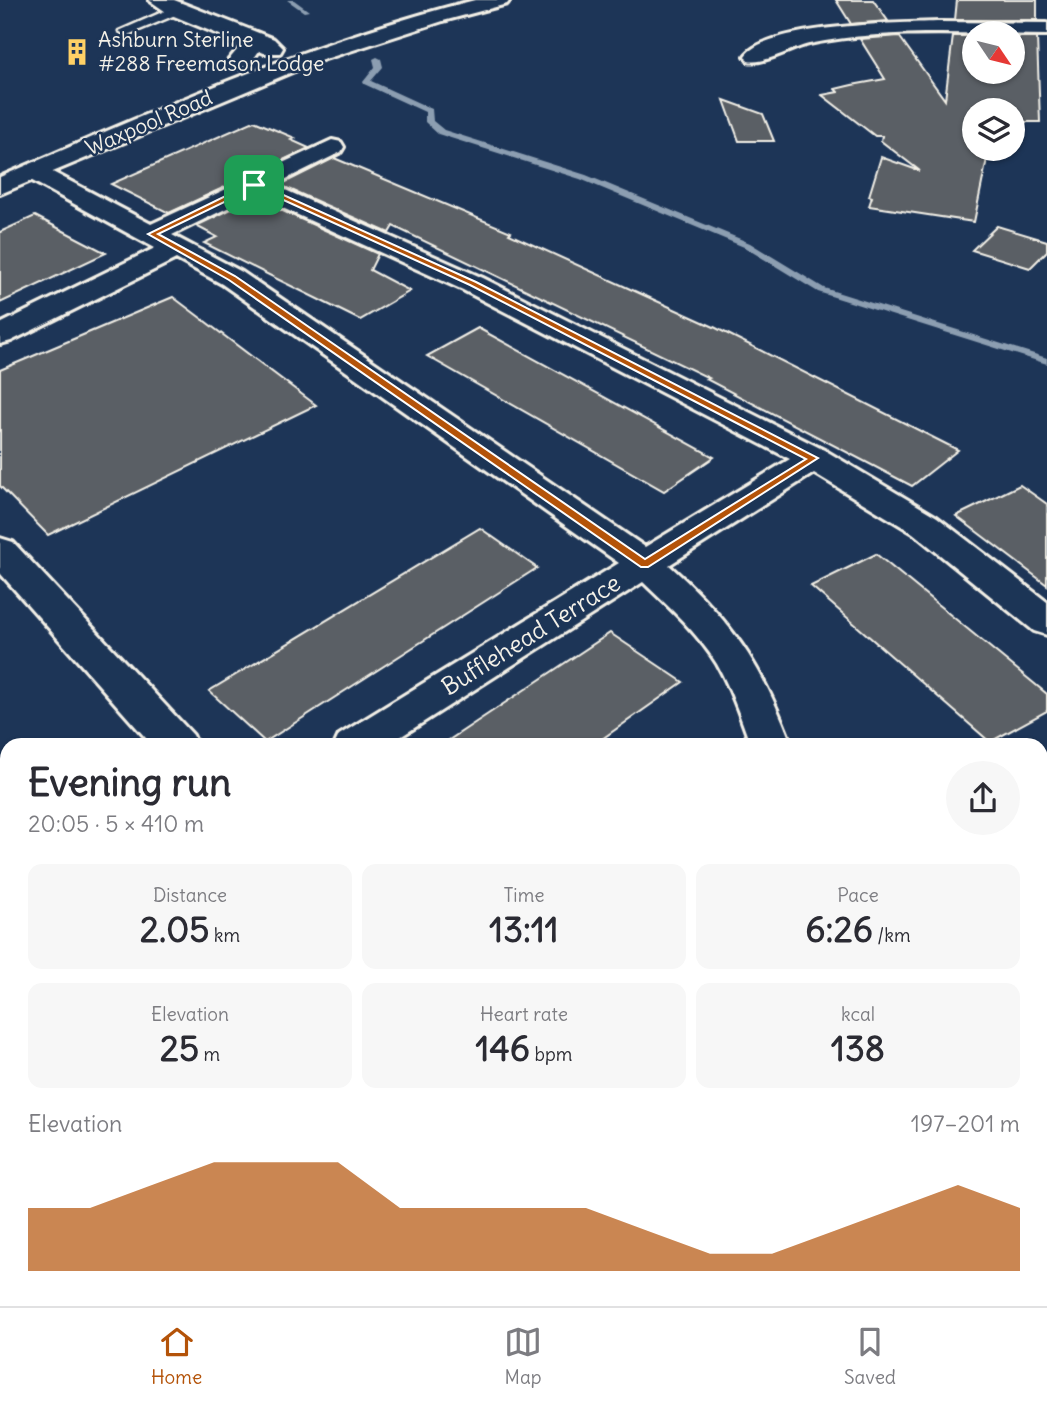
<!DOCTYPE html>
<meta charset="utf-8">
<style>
:root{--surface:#fff;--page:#f7f7f7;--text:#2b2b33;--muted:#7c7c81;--line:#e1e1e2;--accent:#b45309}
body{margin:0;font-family:Delius,sans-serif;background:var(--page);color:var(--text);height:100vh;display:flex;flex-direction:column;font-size:26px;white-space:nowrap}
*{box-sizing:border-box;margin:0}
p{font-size:23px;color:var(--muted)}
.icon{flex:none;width:38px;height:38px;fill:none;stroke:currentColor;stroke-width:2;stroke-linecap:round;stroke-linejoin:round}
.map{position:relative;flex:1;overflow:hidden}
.panel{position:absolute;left:0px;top:738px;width:1048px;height:569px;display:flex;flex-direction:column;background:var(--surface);border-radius:21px 21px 0 0;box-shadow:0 2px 5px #0004}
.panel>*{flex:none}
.needle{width:46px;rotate:125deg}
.buttons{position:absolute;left:962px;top:21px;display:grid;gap:14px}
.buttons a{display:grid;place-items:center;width:63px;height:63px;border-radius:50%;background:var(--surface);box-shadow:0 2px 5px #0004;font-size:35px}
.pin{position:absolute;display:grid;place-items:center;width:60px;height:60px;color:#fff;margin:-30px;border-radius:14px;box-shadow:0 4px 10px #0006}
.round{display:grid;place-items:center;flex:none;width:74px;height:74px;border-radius:37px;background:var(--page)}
.overview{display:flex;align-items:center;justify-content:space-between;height:119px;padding:0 28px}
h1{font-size:38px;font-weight:700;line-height:52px}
.stats{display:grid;grid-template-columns:repeat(3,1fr);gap:10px;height:119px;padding:7px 28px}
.stats div{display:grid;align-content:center;border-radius:14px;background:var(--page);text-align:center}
.stats b{font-size:35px;font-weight:700}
.stats small{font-size:19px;font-weight:400}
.stats p{font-size:19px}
.chart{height:196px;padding:14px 28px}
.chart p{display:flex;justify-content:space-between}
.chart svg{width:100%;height:126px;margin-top:7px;fill:var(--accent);opacity:.7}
.menu{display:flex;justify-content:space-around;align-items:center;height:98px;border-top:2px solid var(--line);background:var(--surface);font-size:19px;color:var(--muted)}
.menu a{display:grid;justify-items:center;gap:4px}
.menu .selected{color:var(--accent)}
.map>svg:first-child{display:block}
</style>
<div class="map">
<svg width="1047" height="1306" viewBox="0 0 1047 1306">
<rect width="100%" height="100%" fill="#1d3557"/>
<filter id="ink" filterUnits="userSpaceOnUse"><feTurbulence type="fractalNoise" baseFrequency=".0143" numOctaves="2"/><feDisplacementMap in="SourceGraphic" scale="14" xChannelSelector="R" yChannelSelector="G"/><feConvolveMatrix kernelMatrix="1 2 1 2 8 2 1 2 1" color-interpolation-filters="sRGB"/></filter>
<g filter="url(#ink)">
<path fill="#5a6e69" stroke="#a7b0a8" stroke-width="2" d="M1041,962L1047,964V1105L1041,1103Z"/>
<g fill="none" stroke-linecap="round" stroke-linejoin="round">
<path fill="#8c9eb1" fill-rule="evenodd" d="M287,0H294L309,11L304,12Z
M377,57L381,59L383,67L371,81L432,109L433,121L444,130L586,175L750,243L824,288L1047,358V364L818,292L744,247L580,179L438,134L425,122V112L364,84L363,82L375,67L373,59Z"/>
</g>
<path fill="#5a5f65" stroke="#f4f1e8" stroke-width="2" d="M836,0H873L888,21L851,24Z
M957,0H1037V20H955Z
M899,36L945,100L953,36H975V72H1013V37H1037L1040,122H1013V110H975V149H989L974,222L869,206L872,197L869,196L881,157L920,171L881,141L882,136H875L822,95L838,92L835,89L852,85L885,79L860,39Z
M724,100L763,114L774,141H739Z
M254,121L295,138L291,140L309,148L169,213L111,184Z
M334,158L511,232L509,234L714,327L958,450L912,486L706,379L709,378L393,226L389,233L280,185Z
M254,198L378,254L370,270L410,291L360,320L204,243L217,237L196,226Z
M35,216L106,253L0,303V232Z
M997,226L1047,241V251L1030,268L972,250Z
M173,297L316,405L48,535L0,486V370Z
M478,328L714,457L664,491L427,356Z
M1020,485L1047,504V585L956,516Z
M480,528L537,568L265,742L209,691Z
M876,554L1047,694V711L990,742L811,586Z
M610,633L683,682L592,746H440Z"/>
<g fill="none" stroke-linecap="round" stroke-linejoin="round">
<defs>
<path id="service" d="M176,6L182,10L180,13L130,34L125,35L119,31Z
M903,1300H937L938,1306H904Z"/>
<path id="minor" d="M149,0H174L274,39L283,48L280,53H264L169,14Z
M940,22L1047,23V35C971,34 887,28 809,44C791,48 763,65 748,61L745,56C767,24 901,23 940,22Z
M332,140L341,142L344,147L341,152L274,185L483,278L826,451L937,517L1047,602V635L1034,631L913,533L814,473L669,565C734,624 761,664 792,746H751C741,718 731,689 717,664C698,633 669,607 643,582L386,746H334L339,735L619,563L222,284L176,259L11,341L0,344V324L155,248L25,177L21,172L25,167L34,164L43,167L151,224ZM254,195L463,290L790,459L645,547L242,272L172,235Z
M0,538L13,542L193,735L198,746H153L0,573Z
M1041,1163L1047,1165V1217L1041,1215Z
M1041,1234H1047V1290L1041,1289Z
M556,1300H617L615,1306H554Z
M733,1300H796L794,1306H731Z"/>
<path id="secondary" d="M475,0H510L507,4L443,21L316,62L0,194V177C156,110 310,41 475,0Z
M233,25C247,28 256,37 259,51C251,63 245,70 230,67L227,62L237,50L236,44L222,31L225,26Z
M0,953L7,955V1004L0,1001Z
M172,1300H229L231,1306H174Z"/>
</defs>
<use href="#service" stroke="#f4f1e8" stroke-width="5"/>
<use href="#minor" stroke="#f4f1e8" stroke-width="6"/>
<use href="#secondary" stroke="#f4f1e8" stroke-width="6"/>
<use href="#service" fill="#1d3557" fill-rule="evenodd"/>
<use href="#minor" fill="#1d3557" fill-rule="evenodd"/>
<use href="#secondary" fill="#1d3557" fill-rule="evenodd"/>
</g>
</g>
<path fill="#b45309" stroke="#fff" stroke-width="2" fill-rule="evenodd" d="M252,183H257L476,282L818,458L648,567H641L229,280L148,234ZM255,187L470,285L806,459L645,559L235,276L158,234Z"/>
<defs>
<symbol id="building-bare" viewBox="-9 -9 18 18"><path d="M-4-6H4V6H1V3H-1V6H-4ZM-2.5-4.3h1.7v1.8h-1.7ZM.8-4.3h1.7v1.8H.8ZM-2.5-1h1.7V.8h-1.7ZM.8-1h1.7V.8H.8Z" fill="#ffd166" stroke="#1d3557" stroke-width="2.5" paint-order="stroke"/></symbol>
</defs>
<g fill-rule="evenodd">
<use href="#building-bare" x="58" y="33" width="38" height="38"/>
</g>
<g text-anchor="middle" stroke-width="5" stroke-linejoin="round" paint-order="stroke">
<g font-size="21" fill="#f4f1e8" stroke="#1d3557" text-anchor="start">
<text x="98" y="47">Ashburn Sterline<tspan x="98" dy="24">#288 Freemason Lodge</tspan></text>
</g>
<g font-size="21" fill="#f4f1e8" stroke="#1d3557">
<text transform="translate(149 123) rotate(-23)" y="7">Waxpool Road</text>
</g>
<g font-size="24" fill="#f4f1e8" stroke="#1d3557">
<text transform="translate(531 635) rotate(-32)" y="8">Bufflehead Terrace</text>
</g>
</g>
</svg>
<div class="buttons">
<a><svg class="needle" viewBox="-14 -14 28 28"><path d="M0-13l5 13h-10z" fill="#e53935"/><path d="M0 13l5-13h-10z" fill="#7c7c81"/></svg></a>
<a><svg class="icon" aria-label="layers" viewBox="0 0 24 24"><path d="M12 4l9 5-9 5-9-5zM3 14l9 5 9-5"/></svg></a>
</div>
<div class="pin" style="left:254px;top:185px;background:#1e9e55"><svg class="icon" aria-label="arrive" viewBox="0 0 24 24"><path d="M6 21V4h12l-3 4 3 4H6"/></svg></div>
<section class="panel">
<div class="overview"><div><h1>Evening run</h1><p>20:05 · 5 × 410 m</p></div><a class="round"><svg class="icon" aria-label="share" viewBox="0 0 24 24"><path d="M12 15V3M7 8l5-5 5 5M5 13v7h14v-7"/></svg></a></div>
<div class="stats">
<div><p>Distance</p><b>2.05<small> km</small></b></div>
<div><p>Time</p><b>13:11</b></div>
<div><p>Pace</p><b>6:26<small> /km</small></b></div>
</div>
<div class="stats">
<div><p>Elevation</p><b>25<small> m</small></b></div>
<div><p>Heart rate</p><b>146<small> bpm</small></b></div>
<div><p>kcal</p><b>138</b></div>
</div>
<div class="chart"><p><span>Elevation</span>197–201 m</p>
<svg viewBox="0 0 160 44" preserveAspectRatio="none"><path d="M0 44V22L10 22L20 14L30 6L40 6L50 6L60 22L70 22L80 22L90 22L100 30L110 38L120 38L130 30L140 22L150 14L160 22V44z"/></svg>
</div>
</section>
</div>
<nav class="menu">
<a class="selected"><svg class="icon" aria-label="home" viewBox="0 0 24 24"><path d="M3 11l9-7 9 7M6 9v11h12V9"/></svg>Home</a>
<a><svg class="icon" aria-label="map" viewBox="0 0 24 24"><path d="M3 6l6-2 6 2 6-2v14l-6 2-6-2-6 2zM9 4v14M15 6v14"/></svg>Map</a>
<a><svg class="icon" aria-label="saved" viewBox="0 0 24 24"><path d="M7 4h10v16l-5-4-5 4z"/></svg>Saved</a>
</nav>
